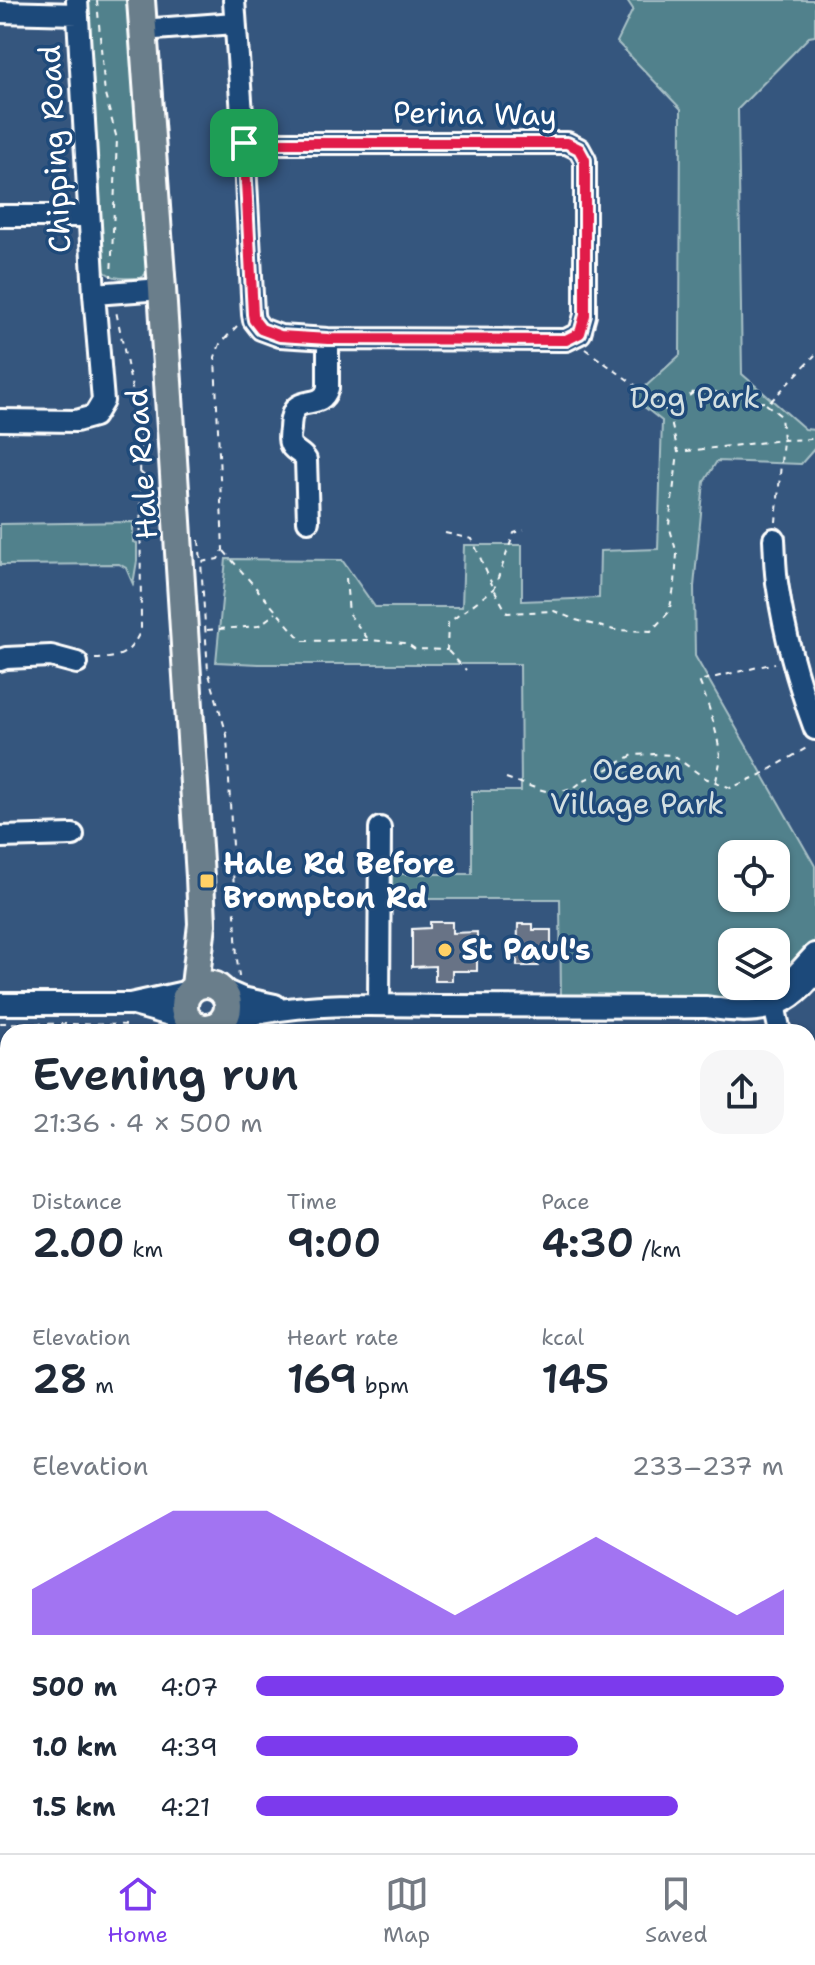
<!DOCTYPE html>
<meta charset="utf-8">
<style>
:root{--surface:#fff;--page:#f6f6f7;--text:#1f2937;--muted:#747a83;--line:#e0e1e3;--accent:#7c3aed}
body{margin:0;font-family:"Shantell Sans",sans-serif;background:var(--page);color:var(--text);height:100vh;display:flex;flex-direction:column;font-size:30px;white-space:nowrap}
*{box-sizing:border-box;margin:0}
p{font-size:26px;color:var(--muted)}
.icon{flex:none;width:44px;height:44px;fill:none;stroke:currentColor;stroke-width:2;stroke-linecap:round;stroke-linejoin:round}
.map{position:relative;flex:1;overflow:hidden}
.details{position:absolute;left:0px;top:1024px;width:816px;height:830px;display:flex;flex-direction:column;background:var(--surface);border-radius:24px 24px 0 0;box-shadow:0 2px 6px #0004}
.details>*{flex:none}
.tools{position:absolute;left:718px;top:840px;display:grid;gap:16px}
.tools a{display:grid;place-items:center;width:72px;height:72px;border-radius:16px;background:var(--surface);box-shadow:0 2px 6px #0004;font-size:40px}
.pin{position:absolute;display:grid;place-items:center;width:68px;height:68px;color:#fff;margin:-34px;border-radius:16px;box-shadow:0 4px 12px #0006}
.round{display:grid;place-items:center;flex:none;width:84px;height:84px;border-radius:24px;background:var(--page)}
.summary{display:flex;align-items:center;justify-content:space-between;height:136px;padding:0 32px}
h1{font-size:44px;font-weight:600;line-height:60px}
.metrics{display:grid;grid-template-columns:repeat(3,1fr);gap:12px;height:136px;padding:8px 32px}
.metrics div{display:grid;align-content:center}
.metrics b{font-size:40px;font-weight:600}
.metrics small{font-size:22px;font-weight:400}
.metrics p{font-size:22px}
.chart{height:224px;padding:16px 32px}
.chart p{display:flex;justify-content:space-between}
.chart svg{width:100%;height:144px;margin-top:8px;fill:var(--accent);opacity:.7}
ul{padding:0 32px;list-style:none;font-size:26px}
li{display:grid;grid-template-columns:128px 96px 1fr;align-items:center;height:60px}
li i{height:20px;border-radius:10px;background:var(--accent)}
.tab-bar{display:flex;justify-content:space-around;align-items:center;height:112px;border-top:2px solid var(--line);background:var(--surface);font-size:22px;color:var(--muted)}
.tab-bar a{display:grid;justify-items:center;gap:4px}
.tab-bar .current{color:var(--accent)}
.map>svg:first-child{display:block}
</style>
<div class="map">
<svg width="815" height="1853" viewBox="0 0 815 1853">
<rect width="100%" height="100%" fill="#35567e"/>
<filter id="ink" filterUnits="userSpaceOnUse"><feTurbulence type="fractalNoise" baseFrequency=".0125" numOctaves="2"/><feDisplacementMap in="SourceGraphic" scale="16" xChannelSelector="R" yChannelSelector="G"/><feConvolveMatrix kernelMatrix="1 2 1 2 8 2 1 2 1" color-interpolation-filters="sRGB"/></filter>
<g filter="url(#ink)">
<path fill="#445f80" d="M808,1737H815V1853H614L616,1846H808Z"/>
<path fill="#51818c" stroke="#a8c0c6" stroke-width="2" fill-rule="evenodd" d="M85,0H135L152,268L141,278C124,278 109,281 99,265Z
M627,0H815V36L809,37L738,109L742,374L805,429L815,430V448L801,464L717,461L704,482L694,587L695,656L815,866V949L793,973L776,986V942H732V986H775L749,996L731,998L561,999L560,899H387V874H472V791H521L520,664H259L216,662L226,559L342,560L375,607H462L464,545H522V601L599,598L600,551L658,549L662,421L633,398L680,355L681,109L617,42L633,9ZM732,854H776V898H732Z
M133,522V542L137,543V561L133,584L126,568L119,564L0,565V524Z
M534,1846H615L614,1853H541Z"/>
<path fill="#677386" stroke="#fff" stroke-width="2" d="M430,922H452V933L477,932V971H452V981H435V966L412,967V929L430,928Z
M518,924H533V930H551V952H538V966H517Z"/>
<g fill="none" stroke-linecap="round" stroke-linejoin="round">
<defs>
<path id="minor" d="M234,0L244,143L253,314L254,320L261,329L280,336L328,339L566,340L580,333L585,315V160L579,149L567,143H244
M0,12L78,14
M142,30L235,23
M0,216H89
M94,294L162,289
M0,420L76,421L94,416L103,401L94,294L77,0
M308,521L306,460C302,453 297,453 292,447C288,442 289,435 290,429C291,387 320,415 328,388V339
M774,539C775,556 775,573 778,589C785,637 798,683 815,729
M0,660L6,658L51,656L77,663
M0,837L73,835
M792,979L815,954
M221,989L242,998L275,1005
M767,994L776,1014L780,1032
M0,1004H130L189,991
M134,1005L174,1016L187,1017
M379,1005L380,828
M221,1023C293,1000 370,1005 444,1006C532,1006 619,1007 706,1007C753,1015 784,1014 815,973
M808,1249L815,1246
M0,1253H8
M808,1505L815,1506
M0,1510H8
M808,1720H815
M0,1801L8,1796
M508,1846L520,1853"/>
<path id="major" d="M141,0L162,289L200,877L202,924L195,986
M184 1006a22 22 0 1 1 44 0a22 22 0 1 1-44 0Z
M204,1846V1853
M225,1846V1853"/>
</defs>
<use href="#minor" stroke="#fff" stroke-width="26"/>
<use href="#major" stroke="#fff" stroke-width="32"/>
<path stroke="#fff" stroke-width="2" stroke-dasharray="6 6" stroke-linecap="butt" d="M97,0L105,95L117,139L111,277
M237,326L220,344L215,357L223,550L218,559L201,562L208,671L227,735L237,959L239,977
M585,349L642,390L669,413L695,391C703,392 712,391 721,393C738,395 755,407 772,400L815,355
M766,404L781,416L783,440L776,522
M669,413L678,452L783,440L815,439
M140,472L153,484
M445,533L472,539L494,589L507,613L554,611L576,620L614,630L651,631L669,612L675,583L677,554L669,525L678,452
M199,540L201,561
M224,551L302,641L369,640L406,643L415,649L447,650L448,623L494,589L514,533L524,530
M346,578L349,614L368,639
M207,630L258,626L276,613
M448,651L466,670
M95,659C121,658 130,654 141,630L140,427L116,311
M506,778L538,789L554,793L575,787L584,780L604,771L633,755L654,754L672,755L705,778L731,788L762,774L810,746
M716,781C717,775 719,768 720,762C721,742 707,699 699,681L775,663
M0,1023L130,1025"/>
<use href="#minor" stroke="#1f4a7a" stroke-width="20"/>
<use href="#major" stroke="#6b7e8b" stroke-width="26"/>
</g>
</g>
<g fill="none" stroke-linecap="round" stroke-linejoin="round" filter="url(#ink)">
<defs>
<path id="route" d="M244,143H567L579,149L585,160V315L580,333L566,340L328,339L280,336L261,329L254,320L253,314Z"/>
</defs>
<use href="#route" stroke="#fff" stroke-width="16"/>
<use href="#route" stroke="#e11d48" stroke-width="10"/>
</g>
<g fill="#ffd166" stroke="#1f4a7a" stroke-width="3">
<rect x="199" y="873" width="16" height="16" rx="4"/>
<circle cx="445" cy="950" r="8"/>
</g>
<g text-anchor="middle" stroke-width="7" stroke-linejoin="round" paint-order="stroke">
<g font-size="30" fill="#fff" stroke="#1f4a7a">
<text transform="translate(475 114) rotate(1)" y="10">Perina Way</text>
<text transform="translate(55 149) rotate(-93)" y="10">Chipping Road</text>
<text transform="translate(142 464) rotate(-94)" y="10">Hale Road</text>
</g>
<g font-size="30" fill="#d4e0e2" stroke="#1f4a7a">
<text x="695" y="408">Dog Park</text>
<text x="637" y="780">Ocean<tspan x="637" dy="34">Village Park</tspan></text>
</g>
<g font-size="30" font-weight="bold" fill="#fff" stroke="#1f4a7a" text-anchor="start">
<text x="223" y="874">Hale Rd Before<tspan x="223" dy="34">Brompton Rd</tspan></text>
<text x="461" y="960">St Paul's</text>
</g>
</g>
</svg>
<div class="tools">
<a><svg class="icon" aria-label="locate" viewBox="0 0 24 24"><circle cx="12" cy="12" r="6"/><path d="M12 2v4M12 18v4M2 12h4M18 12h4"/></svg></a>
<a><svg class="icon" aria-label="layers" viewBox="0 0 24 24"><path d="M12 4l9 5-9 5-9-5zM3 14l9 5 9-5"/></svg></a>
</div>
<div class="pin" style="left:244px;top:143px;background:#1e9e55"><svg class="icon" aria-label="arrive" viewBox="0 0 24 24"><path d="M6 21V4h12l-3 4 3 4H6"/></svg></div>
<section class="details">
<div class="summary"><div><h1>Evening run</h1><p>21:36 · 4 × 500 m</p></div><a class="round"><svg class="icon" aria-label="share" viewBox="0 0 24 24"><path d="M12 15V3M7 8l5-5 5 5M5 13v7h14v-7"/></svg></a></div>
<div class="metrics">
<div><p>Distance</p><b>2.00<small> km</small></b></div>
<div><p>Time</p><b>9:00</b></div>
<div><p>Pace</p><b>4:30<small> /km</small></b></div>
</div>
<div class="metrics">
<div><p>Elevation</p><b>28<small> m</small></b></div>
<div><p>Heart rate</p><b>169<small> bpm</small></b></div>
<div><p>kcal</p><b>145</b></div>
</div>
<div class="chart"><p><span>Elevation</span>233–237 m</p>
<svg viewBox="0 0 160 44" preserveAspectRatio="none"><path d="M0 44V30L10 22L20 14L30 6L40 6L50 6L60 14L70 22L80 30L90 38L100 30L110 22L120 14L130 22L140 30L150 38L160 30V44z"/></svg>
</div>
<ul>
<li><b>500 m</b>4:07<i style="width:100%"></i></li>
<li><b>1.0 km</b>4:39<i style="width:61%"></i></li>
<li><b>1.5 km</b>4:21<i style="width:80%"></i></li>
</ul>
</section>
</div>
<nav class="tab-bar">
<a class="current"><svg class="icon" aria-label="home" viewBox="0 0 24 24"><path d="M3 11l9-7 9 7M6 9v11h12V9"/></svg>Home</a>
<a><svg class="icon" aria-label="map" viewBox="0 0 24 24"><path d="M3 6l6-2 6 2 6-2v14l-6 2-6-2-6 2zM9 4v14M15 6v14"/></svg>Map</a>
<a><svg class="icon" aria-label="saved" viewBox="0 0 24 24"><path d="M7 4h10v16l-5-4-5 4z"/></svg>Saved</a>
</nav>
